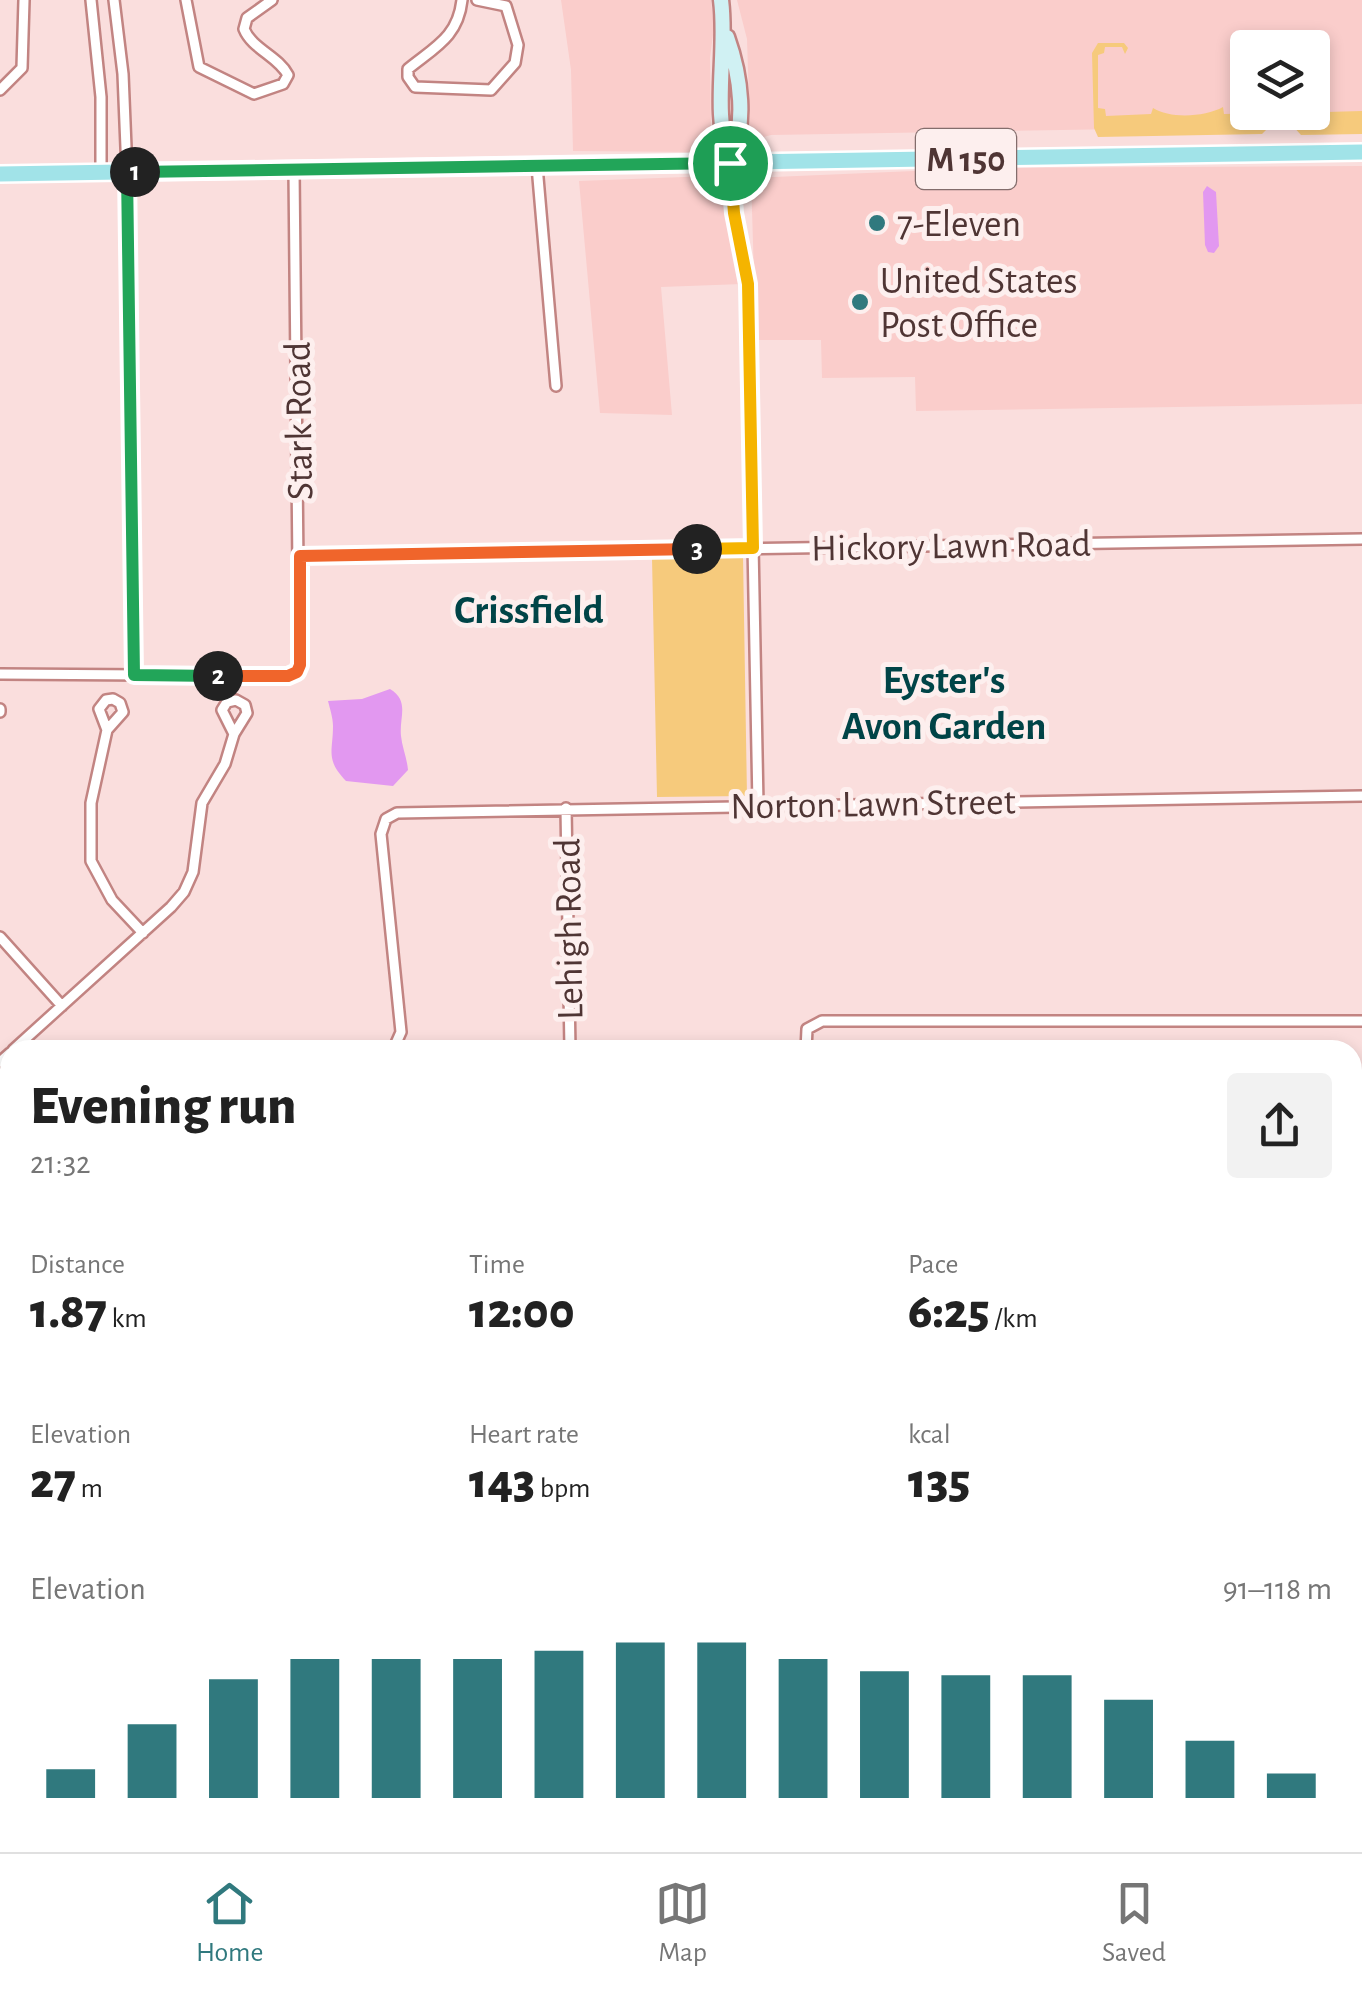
<!DOCTYPE html>
<meta charset="utf-8">
<style>
:root{--surface:#fff;--page:#f2f2f2;--text:#222;--muted:#767676;--line:#e0e0e0;--accent:#30797e}
body{margin:0;font-family:"Alegreya Sans",sans-serif;background:var(--page);color:var(--text);height:100vh;display:flex;flex-direction:column;font-size:38px;white-space:nowrap}
*{box-sizing:border-box;margin:0}
p{font-size:32px;color:var(--muted)}
.icon{flex:none;width:55px;height:55px;fill:none;stroke:currentColor;stroke-width:2;stroke-linecap:round;stroke-linejoin:round}
.map{position:relative;flex:1;overflow:hidden}
.drawer{position:absolute;left:0px;top:1040px;width:1362px;height:812px;display:flex;flex-direction:column;background:var(--surface);border-radius:30px 30px 0 0;box-shadow:0 5px 15px #0003}
.drawer>*{flex:none}
.fabs{position:absolute;left:1230px;top:30px;display:grid;gap:20px}
.fabs a{display:grid;place-items:center;width:100px;height:100px;border-radius:10px;background:var(--surface);box-shadow:0 5px 15px #0003;font-size:50px}
.pin{position:absolute;display:grid;place-items:center;width:85px;height:85px;color:#fff;margin:-42px;border:5px solid #fff;border-radius:50%;box-shadow:0 2px 10px #0007}
.km{position:absolute;width:50px;height:50px;margin:-25px;border-radius:50%;background:#222;color:#fff;font-size:28px;line-height:50px;text-align:center}
.round{display:grid;place-items:center;flex:none;width:105px;height:105px;border-radius:10px;background:var(--page)}
.overview{display:flex;align-items:center;justify-content:space-between;height:170px;padding:0 30px}
h1{font-size:55px;font-weight:800;line-height:75px}
.stats{display:grid;grid-template-columns:repeat(3,1fr);gap:15px;height:170px;padding:10px 30px}
.stats div{display:grid;align-content:center}
.stats b{font-size:50px;font-weight:800}
.stats small{font-size:28px;font-weight:400}
.stats p{font-size:28px}
.chart{height:280px;padding:20px 30px}
.chart p{display:flex;justify-content:space-between}
.chart svg{width:100%;height:180px;margin-top:10px;stroke:var(--accent);stroke-width:6}
.dock{display:flex;justify-content:space-around;align-items:center;height:140px;border-top:2px solid var(--line);background:var(--surface);font-size:28px;color:var(--muted)}
.dock a{display:grid;justify-items:center;gap:5px}
.dock .current{color:var(--accent)}
.map>svg:first-child{display:block}
</style>
<div class="map">
<svg width="1362" height="1852" viewBox="0 0 1362 1852">
<rect width="100%" height="100%" fill="#fadedd"/>
<path fill="#facdcb" fill-rule="evenodd" d="M561,0H711L714,27L710,58L711,135L695,152L573,151L571,70Z
M737,0H1362V125L771,135L753,140L750,132L747,39ZM1248,48H1312V112H1248Z
M1362,166V404L916,411L915,377L822,378L821,340H756L751,178L984,168Z
M711,176L719,183L726,201L731,232L741,257L742,284L661,287L672,415L600,413L579,181Z"/>
<path fill="#f6ca7c" d="M1098,43H1124L1128,48L1125,54L1122,47H1105L1104,53L1098,55V108L1105,109L1106,116L1151,114L1153,108C1170,119 1205,117 1223,107L1224,114L1270,113L1268,128L1262,134L1098,137L1094,128L1092,53Z
M1362,111V134L1301,135L1291,124V113Z
M743,556L747,796L657,797L652,558Z"/>
<path fill="#e298f0" d="M1207,186L1216,192L1219,246L1214,253L1208,252L1205,245L1203,192Z
M390,689C410,701 399,717 401,736C402,747 407,758 408,770L393,786L346,781C325,759 333,752 333,726C333,718 330,709 328,701L362,699Z"/>
<g fill="none" stroke-linecap="round" stroke-linejoin="round">
<defs>
<path id="street" d="M91,0L101,97V172
M114,0L123,74L127,172L134,675
M186,0L199,67L254,94L283,84L288,75C278,56 252,49 244,29L247,18L272,0
M462,0C458,37 435,47 408,69V77L415,87L491,90L515,63L518,45L506,6L477,0
M0,90L22,68L24,0
M730,163L734,213L748,284L758,805
M537,166L556,386
M299,556L1362,539
M0,674L288,676L299,668L294,170
M0,709V712
M107,730L123,712L120,703L113,699L106,700L99,709L107,730L91,803V861L112,900L143,933
M566,808L570,1050
M0,937L62,1006
M13,1050L171,907L184,892L193,872L202,803L225,764L234,734L247,713L245,705L236,700L227,702L222,710L234,734
M393,1050L401,1032L381,834L386,819L397,813L1362,796
M806,1050L807,1029L822,1021H1362
M0,1062L10,1053
M0,1169L10,1180
M0,1361L10,1372
M1352,1361H1362
M0,1575H10
M0,1683H10
M0,1733L7,1746L0,1756
M605,1842L606,1852
M1340,1842V1852
M277,1852V1842
M810,1852L811,1842
M1284,1852L1287,1842"/>
<path id="secondary" d="M721,0C728,54 711,110 730,163
M727,37C741,76 747,125 730,163"/>
<path id="primary" d="M0,174L1362,152"/>
<path id="highway" d="M1352,1681L1362,1674
M1352,1717L1362,1710
M1116,1852L1129,1842
M1167,1852L1180,1842"/>
</defs>
<use href="#street" stroke="#c28482" stroke-width="14"/>
<use href="#secondary" stroke="#c28482" stroke-width="19"/>
<use href="#primary" stroke="#fff" stroke-width="20"/>
<use href="#highway" stroke="#fff" stroke-width="22"/>
<use href="#street" stroke="#fff" stroke-width="9"/>
<use href="#secondary" stroke="#d0f1f3" stroke-width="14"/>
<use href="#primary" stroke="#a1e3e8" stroke-width="15"/>
<use href="#highway" stroke="#62d1d8" stroke-width="18"/>
</g>
<g fill="none" stroke-linecap="round" stroke-linejoin="round">
<defs>
<path id="split-1" d="M135,172L730,163"/>
<path id="split-2" d="M135,172H127L134,675L218,676"/>
<path id="split-3" d="M218,676H288L297,672L300,665V556L697,549"/>
<path id="split-4" d="M697,549L753,548L748,284L734,213L730,163"/>
</defs>
<use href="#split-1" stroke="#fff" stroke-width="20"/>
<use href="#split-2" stroke="#fff" stroke-width="20"/>
<use href="#split-3" stroke="#fff" stroke-width="20"/>
<use href="#split-4" stroke="#fff" stroke-width="20"/>
<use href="#split-1" stroke="#22a559" stroke-width="12"/>
<use href="#split-2" stroke="#22a559" stroke-width="12"/>
<use href="#split-3" stroke="#f0652b" stroke-width="12"/>
<use href="#split-4" stroke="#f5b400" stroke-width="12"/>
</g>
<g fill="#30797e" stroke="#fdefee" stroke-width="4">
<circle cx="877" cy="223" r="10"/>
<circle cx="860" cy="302" r="10"/>
</g>
<g text-anchor="middle" stroke-width="10" stroke-linejoin="round" paint-order="stroke">
<rect fill="#fdefee" stroke="#836d6c" stroke-width="2.5" x="916" y="129" width="100" height="60" rx="8"/>
<g font-size="35" font-weight="bold" fill="#4f3534">
<text x="966" y="171">M 150</text>
</g>
<g font-size="38" fill="#4f3534" stroke="#fdefee" text-anchor="start">
<text x="897" y="236">7-Eleven</text>
<text x="880" y="293">United States<tspan x="880" dy="44">Post Office</tspan></text>
</g>
<g font-size="38" fill="#4f3534" stroke="#fdefee">
<text transform="translate(298 421) rotate(-91)" y="13">Stark Road</text>
<text transform="translate(951 545) rotate(-1)" y="13">Hickory Lawn Road</text>
<text transform="translate(873 803) rotate(-1)" y="13">Norton Lawn Street</text>
<text transform="translate(568 929) rotate(-91)" y="13">Lehigh Road</text>
</g>
<g font-size="40" font-weight="bold" fill="#004447" stroke="#fdefee">
<text x="529" y="623">Crissfield</text>
<text x="944" y="693">Eyster's<tspan x="944" dy="46">Avon Garden</tspan></text>
</g>
</g>
</svg>
<div class="fabs">
<a><svg class="icon" aria-label="layers" viewBox="0 0 24 24"><path d="M12 4l9 5-9 5-9-5zM3 14l9 5 9-5"/></svg></a>
</div>
<div class="pin" style="left:730px;top:163px;background:#1e9e55"><svg class="icon" aria-label="arrive" viewBox="0 0 24 24"><path d="M6 21V4h12l-3 4 3 4H6"/></svg></div>
<b class="km" style="left:135px;top:172px">1</b>
<b class="km" style="left:218px;top:676px">2</b>
<b class="km" style="left:697px;top:549px">3</b>
<section class="drawer">
<div class="overview"><div><h1>Evening run</h1><p>21:32</p></div><a class="round"><svg class="icon" aria-label="share" viewBox="0 0 24 24"><path d="M12 15V3M7 8l5-5 5 5M5 13v7h14v-7"/></svg></a></div>
<div class="stats">
<div><p>Distance</p><b>1.87<small> km</small></b></div>
<div><p>Time</p><b>12:00</b></div>
<div><p>Pace</p><b>6:25<small> /km</small></b></div>
</div>
<div class="stats">
<div><p>Elevation</p><b>27<small> m</small></b></div>
<div><p>Heart rate</p><b>143<small> bpm</small></b></div>
<div><p>kcal</p><b>135</b></div>
</div>
<div class="chart"><p><span>Elevation</span>91–118 m</p>
<svg viewBox="0 0 160 44" preserveAspectRatio="none"><path d="M5 44V37M15 44V26M25 44V15M35 44V10M45 44V10M55 44V10M65 44V8M75 44V6M85 44V6M95 44V10M105 44V13M115 44V14M125 44V14M135 44V20M145 44V30M155 44V38"/></svg>
</div>
</section>
</div>
<nav class="dock">
<a class="current"><svg class="icon" aria-label="home" viewBox="0 0 24 24"><path d="M3 11l9-7 9 7M6 9v11h12V9"/></svg>Home</a>
<a><svg class="icon" aria-label="map" viewBox="0 0 24 24"><path d="M3 6l6-2 6 2 6-2v14l-6 2-6-2-6 2zM9 4v14M15 6v14"/></svg>Map</a>
<a><svg class="icon" aria-label="saved" viewBox="0 0 24 24"><path d="M7 4h10v16l-5-4-5 4z"/></svg>Saved</a>
</nav>
